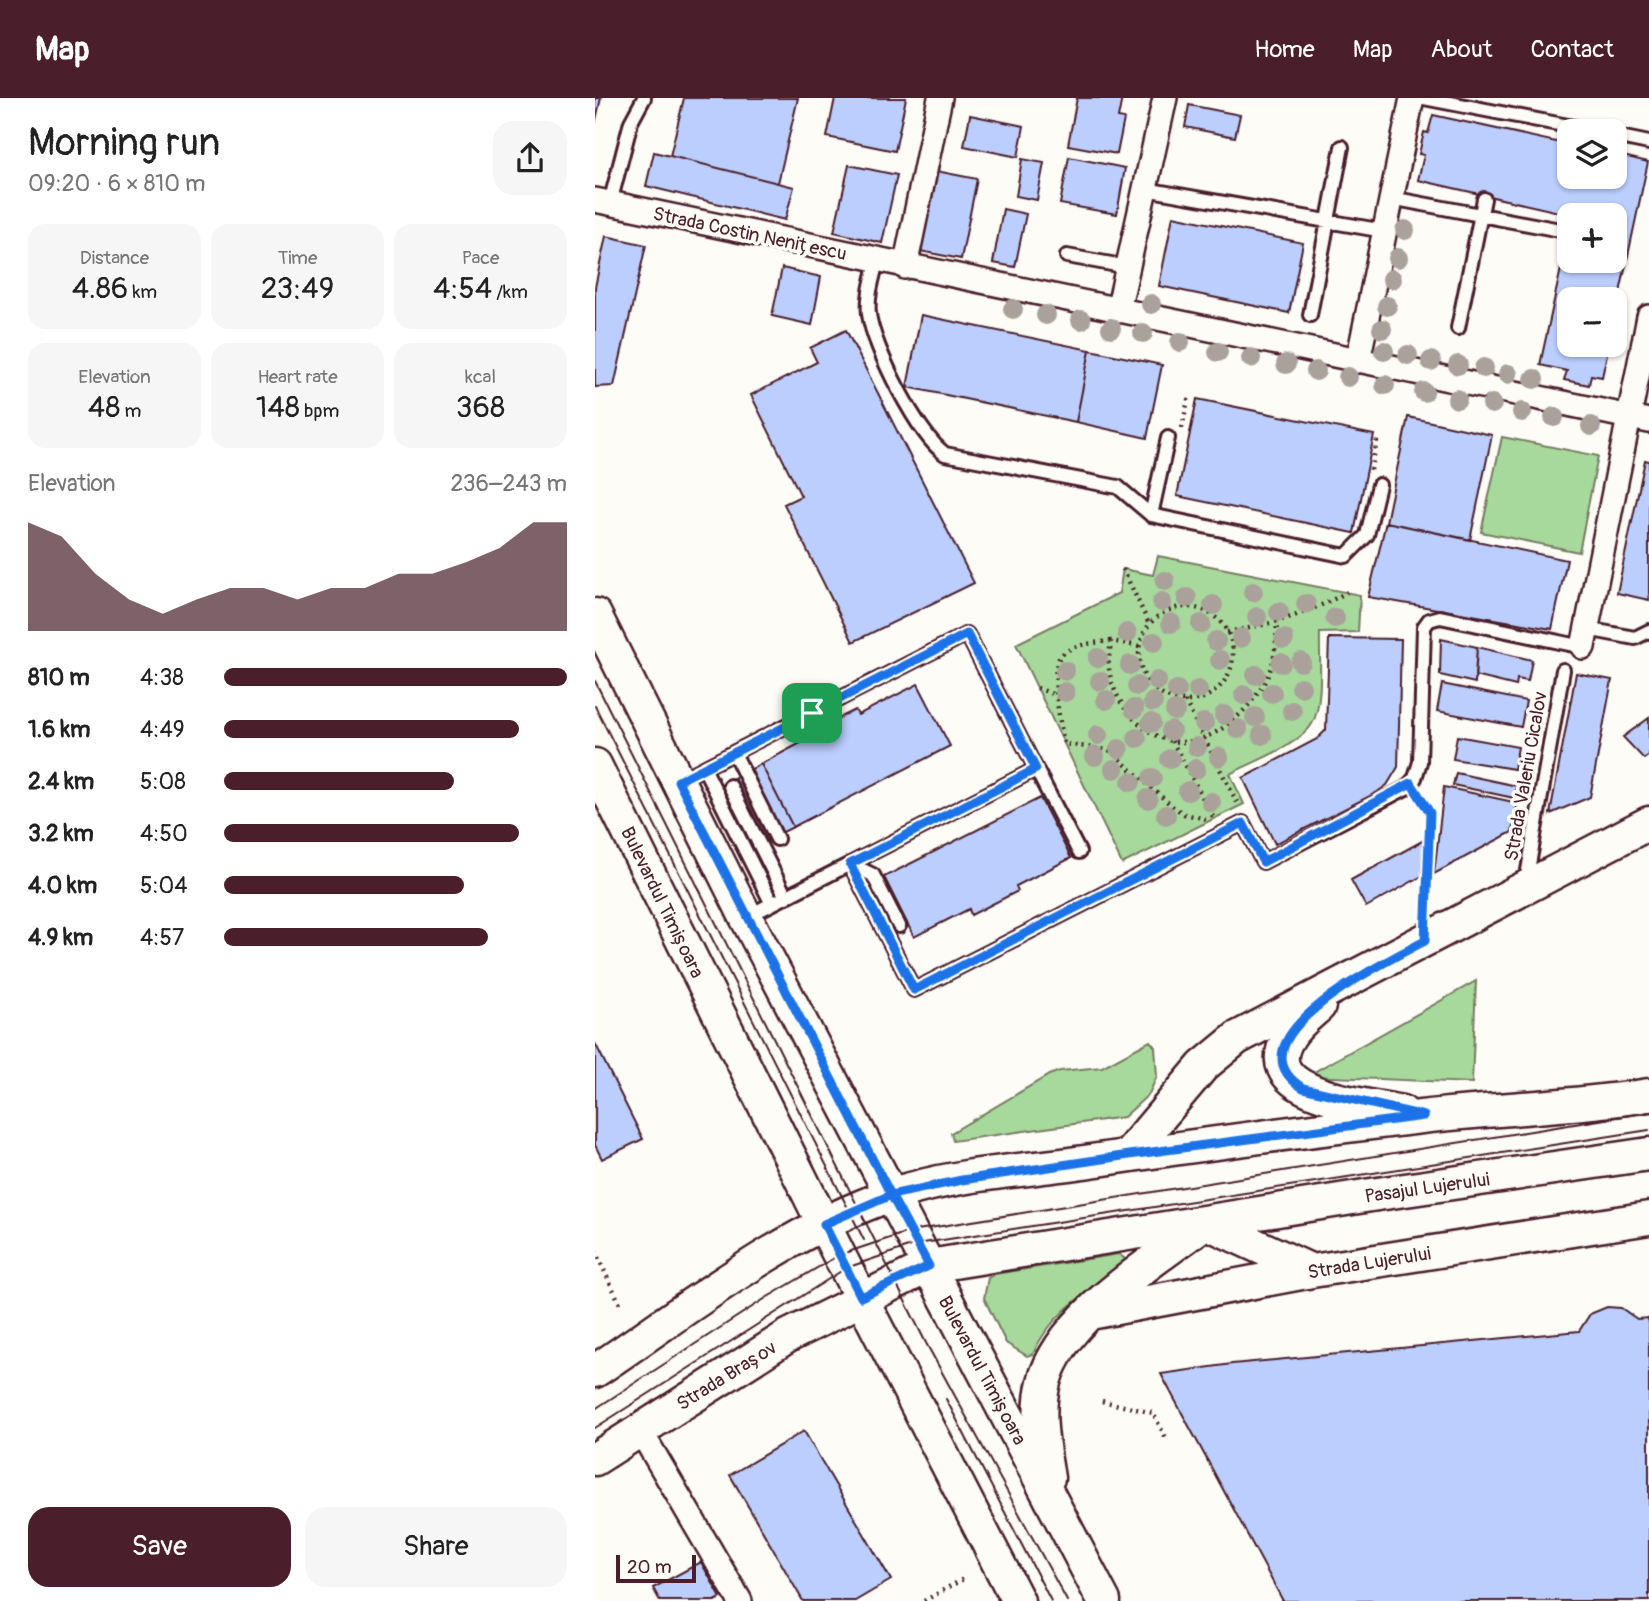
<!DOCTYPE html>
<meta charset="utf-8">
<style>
:root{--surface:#fff;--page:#f6f6f6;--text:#222;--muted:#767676;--accent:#4a1f2b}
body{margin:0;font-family:Pangolin,sans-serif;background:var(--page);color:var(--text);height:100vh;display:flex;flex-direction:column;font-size:26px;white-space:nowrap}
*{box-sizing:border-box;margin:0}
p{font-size:23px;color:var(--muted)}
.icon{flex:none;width:38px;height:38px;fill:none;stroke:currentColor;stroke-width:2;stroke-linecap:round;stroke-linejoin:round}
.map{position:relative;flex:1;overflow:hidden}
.panel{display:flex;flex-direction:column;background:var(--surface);width:595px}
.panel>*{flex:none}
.controls{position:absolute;left:962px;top:21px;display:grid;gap:14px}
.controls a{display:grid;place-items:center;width:70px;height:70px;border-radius:14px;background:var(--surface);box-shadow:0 2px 5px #0004;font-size:35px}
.scale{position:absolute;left:21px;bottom:18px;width:80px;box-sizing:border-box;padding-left:7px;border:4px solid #4a1f2b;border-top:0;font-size:19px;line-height:24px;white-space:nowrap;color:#4a1f2b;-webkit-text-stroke:5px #fdfcf7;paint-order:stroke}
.pin{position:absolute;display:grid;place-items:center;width:60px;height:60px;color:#fff;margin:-30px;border-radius:14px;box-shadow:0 4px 10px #0006}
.round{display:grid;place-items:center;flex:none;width:74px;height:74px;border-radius:21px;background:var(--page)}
.overview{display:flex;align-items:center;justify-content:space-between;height:119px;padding:0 28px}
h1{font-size:38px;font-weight:600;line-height:52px}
.metrics{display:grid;grid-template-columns:repeat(3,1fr);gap:10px;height:119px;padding:7px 28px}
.metrics div{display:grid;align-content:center;border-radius:18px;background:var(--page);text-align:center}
.metrics b{font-size:30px;font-weight:600}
.metrics small{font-size:19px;font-weight:400}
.metrics p{font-size:19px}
.chart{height:196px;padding:14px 28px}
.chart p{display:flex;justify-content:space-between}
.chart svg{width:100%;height:126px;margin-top:7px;fill:var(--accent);opacity:.7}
.button{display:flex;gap:14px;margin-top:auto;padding:14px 28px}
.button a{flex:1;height:80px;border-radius:21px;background:var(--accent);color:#fff;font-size:28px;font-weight:600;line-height:80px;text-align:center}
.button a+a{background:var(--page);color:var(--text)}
ul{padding:0 28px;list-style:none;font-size:23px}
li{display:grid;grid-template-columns:112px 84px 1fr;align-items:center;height:52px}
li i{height:18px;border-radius:9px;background:var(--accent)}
header{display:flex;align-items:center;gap:42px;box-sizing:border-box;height:98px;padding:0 35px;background:var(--accent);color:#fff}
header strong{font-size:33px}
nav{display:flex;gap:38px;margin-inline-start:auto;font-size:24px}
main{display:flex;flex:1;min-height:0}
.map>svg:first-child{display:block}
</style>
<header>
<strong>Map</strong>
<nav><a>Home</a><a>Map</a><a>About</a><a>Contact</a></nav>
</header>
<main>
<section class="panel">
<div class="overview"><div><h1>Morning run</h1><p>09:20 · 6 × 810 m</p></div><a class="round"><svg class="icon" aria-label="share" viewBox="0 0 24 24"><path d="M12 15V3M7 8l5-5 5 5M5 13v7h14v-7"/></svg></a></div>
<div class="metrics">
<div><p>Distance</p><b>4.86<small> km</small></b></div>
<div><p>Time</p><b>23:49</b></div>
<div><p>Pace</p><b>4:54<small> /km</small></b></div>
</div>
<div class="metrics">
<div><p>Elevation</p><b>48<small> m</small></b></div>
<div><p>Heart rate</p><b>148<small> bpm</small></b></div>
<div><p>kcal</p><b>368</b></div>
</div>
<div class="chart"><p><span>Elevation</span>236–243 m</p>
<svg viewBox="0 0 160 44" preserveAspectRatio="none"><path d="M0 44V6L10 11L20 24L30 33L40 38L50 33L60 29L70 29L80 33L90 29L100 29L110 24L120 24L130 20L140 15L150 6L160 6V44z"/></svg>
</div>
<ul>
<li><b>810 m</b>4:38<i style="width:100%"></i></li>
<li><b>1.6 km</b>4:49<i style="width:86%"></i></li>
<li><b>2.4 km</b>5:08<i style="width:67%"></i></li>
<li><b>3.2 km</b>4:50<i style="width:86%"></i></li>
<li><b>4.0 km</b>5:04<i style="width:70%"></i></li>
<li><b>4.9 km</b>4:57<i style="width:77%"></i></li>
</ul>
<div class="button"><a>Save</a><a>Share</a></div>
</section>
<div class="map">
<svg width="1054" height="1503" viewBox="0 0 1054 1503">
<rect width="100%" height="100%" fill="#fdfcf7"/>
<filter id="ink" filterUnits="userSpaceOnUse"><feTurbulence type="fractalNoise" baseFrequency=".0143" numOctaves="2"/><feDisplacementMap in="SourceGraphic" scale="14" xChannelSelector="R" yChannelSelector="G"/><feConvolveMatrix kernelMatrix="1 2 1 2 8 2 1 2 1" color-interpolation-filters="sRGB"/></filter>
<g filter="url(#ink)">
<path fill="#a6d99b" stroke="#787c63" stroke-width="2" d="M907,339L1003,358L984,454L886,434Z
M563,458L765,497L763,534L725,535C724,559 729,605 717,626C705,647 657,664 635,676L649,706L527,766L421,546L524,495L528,471L558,477Z
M881,883L877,985L712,978Z
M555,943L560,949L562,978L554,996L529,1019L358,1043L356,1035L454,977L465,973L507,969Z
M524,1156L530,1161L529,1168C493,1194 456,1214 438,1256L432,1258L411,1245L389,1200L393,1180L400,1176Z"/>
<path fill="#bccefe" stroke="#4a1f2b" stroke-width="2" d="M0,0H6L0,26Z
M89,0H203L183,85L75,58Z
M240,0H311L300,53L232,39Z
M482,0H527L523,20L529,21L522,56L473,47Z
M594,7L645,17L640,39L590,29Z
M375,17L429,28L423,59L369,48Z
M838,17L975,47V79H1020V56L1053,64L1020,218V201H975V247H1014L1007,279L996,277L994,287L969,282L972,273L945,267L975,129V163H1020V117H977L823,82L829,57L824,56L829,34L833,35Z
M59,54L199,89L190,122L51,88Z
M474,59L530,70L522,116L465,106Z
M427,61L449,65L442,102L421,98Z
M254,67L302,77L287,145L239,134Z
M341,73L382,81L366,161L325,153Z
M408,111L431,116L420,169L398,165Z
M578,118L708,145L694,215L564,188Z
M11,138L51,147L19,288L0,289V189Z
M187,170L226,179L217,227L177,218Z
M326,217L495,252L481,324L312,289Z
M251,232L379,485L258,544L189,406L206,398L156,297L222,264L215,250Z
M495,252L567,267L552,340L481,324Z
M602,301L779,337L759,435L582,398Z
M813,319L897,337L875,442L791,424Z
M1050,362L1054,363V502L1022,495Z
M791,424L972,462L957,531L773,499Z
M734,540L806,541L803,669L792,687L781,695L680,746L648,680L722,641L731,632Z
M846,541L882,549L880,585L845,577Z
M882,549L937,562L933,583L922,581L921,588L880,578Z
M981,575L1017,582L995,699L955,716Z
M323,586L355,648L198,729L166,666L221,637L218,633L260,612L263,617Z
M847,586L931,603L926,629L842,613Z
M1054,620V657L1049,661L1028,639Z
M862,638L923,649L919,671L858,661Z
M166,666L198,729L156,750L123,688Z
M861,675L922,688L919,700L858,687Z
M849,689L923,705L917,734L839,776Z
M445,700L476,760L421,788L423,793L376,817L374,811L319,839L289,779Z
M829,742L827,778L771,809L756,782Z
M0,945L48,1041L7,1061L0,1047Z
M1012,1209L1026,1210L1042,1221L1053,1220L1054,1225V1503H688L566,1276L637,1266L984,1233L995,1216Z
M209,1333L296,1482L260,1503H208L135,1377Z
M106,1464L126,1500L120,1503H65L58,1490Z"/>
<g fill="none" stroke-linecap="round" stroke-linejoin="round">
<defs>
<path id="lane" d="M829,0L999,33
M1020,38L1054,45
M550,91L789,133
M796,100L965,132
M15,105L36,24L49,0
M472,158L533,169
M282,163C278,180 272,198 274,216C278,249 323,337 350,356L523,389L556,417L751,458L772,437L784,387
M715,217L747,49
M863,230L889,101
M556,417L573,340
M992,531L1040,540L1054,533
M139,655L182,741
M109,670L177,806
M441,671L484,754
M83,683L372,536L441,671L255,766
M135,688L191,799
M255,766L278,777L304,828
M931,784L968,572
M151,819L255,766L319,892L648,725L668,764L811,690L820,680L825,664L829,529L834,522L845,519L988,549"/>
<path id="street" d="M0,102L1054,323
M310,169L345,0
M523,213L570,0
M763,263L817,0
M988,549L1054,219
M45,1332L145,1503"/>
<path id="secondary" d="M0,517L151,819L509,1503
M0,667L244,1157L423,1503
M724,908C714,917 701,927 694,939C657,998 773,1006 807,1014
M533,1057L608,968L642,940L1054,725
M610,1124L717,1173
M495,1215L717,1173L1054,1120
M0,1273C94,1210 189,1134 296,1097C357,1076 426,1073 489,1064C601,1047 714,1032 826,1019C902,1010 978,1009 1054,997
M0,1361L193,1238L334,1168L776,1097L1054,1056
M453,1380C448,1349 441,1315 449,1284C466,1219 557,1165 609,1125"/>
</defs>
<use href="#lane" stroke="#4a1f2b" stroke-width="18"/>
<use href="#street" stroke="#4a1f2b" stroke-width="28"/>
<use href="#secondary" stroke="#4a1f2b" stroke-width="37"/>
<path stroke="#4a1f2b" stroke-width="4.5" stroke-dasharray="2 5" stroke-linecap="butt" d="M587,330L594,297
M776,372L783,338
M528,471L554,526
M544 556a47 47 0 1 1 94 0a47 47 0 1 1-94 0Z
M632,534C676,527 713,516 752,494
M516,543C501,545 475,545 465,559C454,573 466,628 469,646L514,652L577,708L589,716L612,721
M544,548L516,543C515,552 513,562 514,570C517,602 545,637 577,643C618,651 662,607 675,572C681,558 681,540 682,525
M442,590L463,598
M590,603L644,708
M577,643L618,719
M827,699L835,715L831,811
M0,1153L27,1210
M507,1303L558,1315L571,1340
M329,1503L370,1480"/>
<use href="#lane" stroke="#fdfcf7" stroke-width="12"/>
<use href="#street" stroke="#fdfcf7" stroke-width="23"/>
<use href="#secondary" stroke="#fdfcf7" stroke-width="32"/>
<path stroke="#4a1f2b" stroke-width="2" d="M0,583L331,1245L472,1503
M0,608L269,1142
M351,1301L456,1503
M0,1311L171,1200L244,1157L316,1133L365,1125L1054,1014
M0,1330L251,1170L322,1146L1054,1032"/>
</g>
<g fill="#aaa19a">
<circle cx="810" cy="132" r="10"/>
<circle cx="803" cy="160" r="10"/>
<circle cx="797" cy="181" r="10"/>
<circle cx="556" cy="206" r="10"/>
<circle cx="792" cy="208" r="10"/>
<circle cx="418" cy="211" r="10"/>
<circle cx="451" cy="217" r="10"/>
<circle cx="486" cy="222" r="10"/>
<circle cx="516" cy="230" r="10"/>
<circle cx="787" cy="231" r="10"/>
<circle cx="548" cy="235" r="10"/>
<circle cx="585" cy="244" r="10"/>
<circle cx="789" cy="253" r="10"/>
<circle cx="623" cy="254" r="10"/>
<circle cx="813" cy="257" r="10"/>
<circle cx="656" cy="260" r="10"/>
<circle cx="836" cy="263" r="10"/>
<circle cx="691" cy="266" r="10"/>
<circle cx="863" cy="267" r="10"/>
<circle cx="889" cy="270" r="10"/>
<circle cx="721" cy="273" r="10"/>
<circle cx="913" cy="276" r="10"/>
<circle cx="753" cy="279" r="10"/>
<circle cx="939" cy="281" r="10"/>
<circle cx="790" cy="287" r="10"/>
<circle cx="829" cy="294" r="10"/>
<circle cx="862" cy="301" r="10"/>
<circle cx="897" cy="306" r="10"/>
<circle cx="927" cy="314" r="10"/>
<circle cx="959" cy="319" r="10"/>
<circle cx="996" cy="328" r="10"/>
<circle cx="570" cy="483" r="10"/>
<circle cx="658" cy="494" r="10"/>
<circle cx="592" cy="500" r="10"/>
<circle cx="567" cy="504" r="10"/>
<circle cx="711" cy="506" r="10"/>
<circle cx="618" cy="507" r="10"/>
<circle cx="684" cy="514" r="10"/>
<circle cx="662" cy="519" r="10"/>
<circle cx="740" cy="520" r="10"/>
<circle cx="576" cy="525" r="10"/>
<circle cx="606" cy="526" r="10"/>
<circle cx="532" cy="535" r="10"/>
<circle cx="646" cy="540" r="10"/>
<circle cx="689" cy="541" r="10"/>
<circle cx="621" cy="543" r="10"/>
<circle cx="559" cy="544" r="10"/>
<circle cx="503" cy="560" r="10"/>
<circle cx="625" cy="562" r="10"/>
<circle cx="706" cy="564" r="10"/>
<circle cx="686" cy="565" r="10"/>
<circle cx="535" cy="567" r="10"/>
<circle cx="470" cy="573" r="10"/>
<circle cx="661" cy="577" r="10"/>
<circle cx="505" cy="583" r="10"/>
<circle cx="562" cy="583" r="10"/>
<circle cx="542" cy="588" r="10"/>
<circle cx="706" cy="589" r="10"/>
<circle cx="582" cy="592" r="10"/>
<circle cx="603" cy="592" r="10"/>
<circle cx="470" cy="594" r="10"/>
<circle cx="677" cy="595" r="10"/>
<circle cx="649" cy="597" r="10"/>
<circle cx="511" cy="602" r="10"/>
<circle cx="558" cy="604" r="10"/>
<circle cx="539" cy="611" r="10"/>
<circle cx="580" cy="613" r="10"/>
<circle cx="697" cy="613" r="10"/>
<circle cx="629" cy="617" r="10"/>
<circle cx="660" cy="619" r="10"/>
<circle cx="556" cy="625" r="10"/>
<circle cx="609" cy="625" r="10"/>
<circle cx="643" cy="631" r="10"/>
<circle cx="576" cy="633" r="10"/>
<circle cx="503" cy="637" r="10"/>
<circle cx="667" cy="637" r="10"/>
<circle cx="542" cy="640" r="10"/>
<circle cx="602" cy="649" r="10"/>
<circle cx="524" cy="651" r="10"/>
<circle cx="500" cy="658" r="10"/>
<circle cx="624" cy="659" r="10"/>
<circle cx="575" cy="661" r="10"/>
<circle cx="519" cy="671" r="10"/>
<circle cx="601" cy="671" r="10"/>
<circle cx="557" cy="680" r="10"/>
<circle cx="536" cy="684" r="10"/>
<circle cx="593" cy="693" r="10"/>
<circle cx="553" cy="701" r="10"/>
<circle cx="616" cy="704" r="10"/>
<circle cx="571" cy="717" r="10"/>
</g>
</g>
<g fill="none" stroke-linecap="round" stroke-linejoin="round" filter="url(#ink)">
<defs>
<path id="route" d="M217,615L83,683L296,1097L229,1126L266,1199L334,1168L296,1097L367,1082L534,1057L829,1018L708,990C629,941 796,861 830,843L835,715L816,685L668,764L648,725L319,892L255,766L441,671L372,536L217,615"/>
</defs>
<use href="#route" stroke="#fff" stroke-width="14"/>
<use href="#route" stroke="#1a73e8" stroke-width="9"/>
</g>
<g text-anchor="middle" stroke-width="7" stroke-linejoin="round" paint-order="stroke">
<g font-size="19" fill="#4a1f2b" stroke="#fdfcf7">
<text transform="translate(155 135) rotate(12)" y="7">Strada Costin Nenițescu</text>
<text transform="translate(930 678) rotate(-80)" y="7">Strada Valeriu Cicalov</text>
<text transform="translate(68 804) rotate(64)" y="7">Bulevardul Timișoara</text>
<text transform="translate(832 1089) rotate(-8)" y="7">Pasajul Lujerului</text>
<text transform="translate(774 1164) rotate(-9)" y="7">Strada Lujerului</text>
<text transform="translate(388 1272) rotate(62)" y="7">Bulevardul Timișoara</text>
<text transform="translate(131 1277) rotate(-32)" y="7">Strada Brașov</text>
</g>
</g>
</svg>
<div class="controls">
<a><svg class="icon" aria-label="layers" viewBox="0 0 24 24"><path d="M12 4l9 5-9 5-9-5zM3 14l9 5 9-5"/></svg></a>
<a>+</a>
<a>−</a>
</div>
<div class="scale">20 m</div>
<div class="pin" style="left:217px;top:615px;background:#1e9e55"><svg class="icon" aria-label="arrive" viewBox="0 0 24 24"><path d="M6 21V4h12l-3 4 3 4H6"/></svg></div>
</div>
</main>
